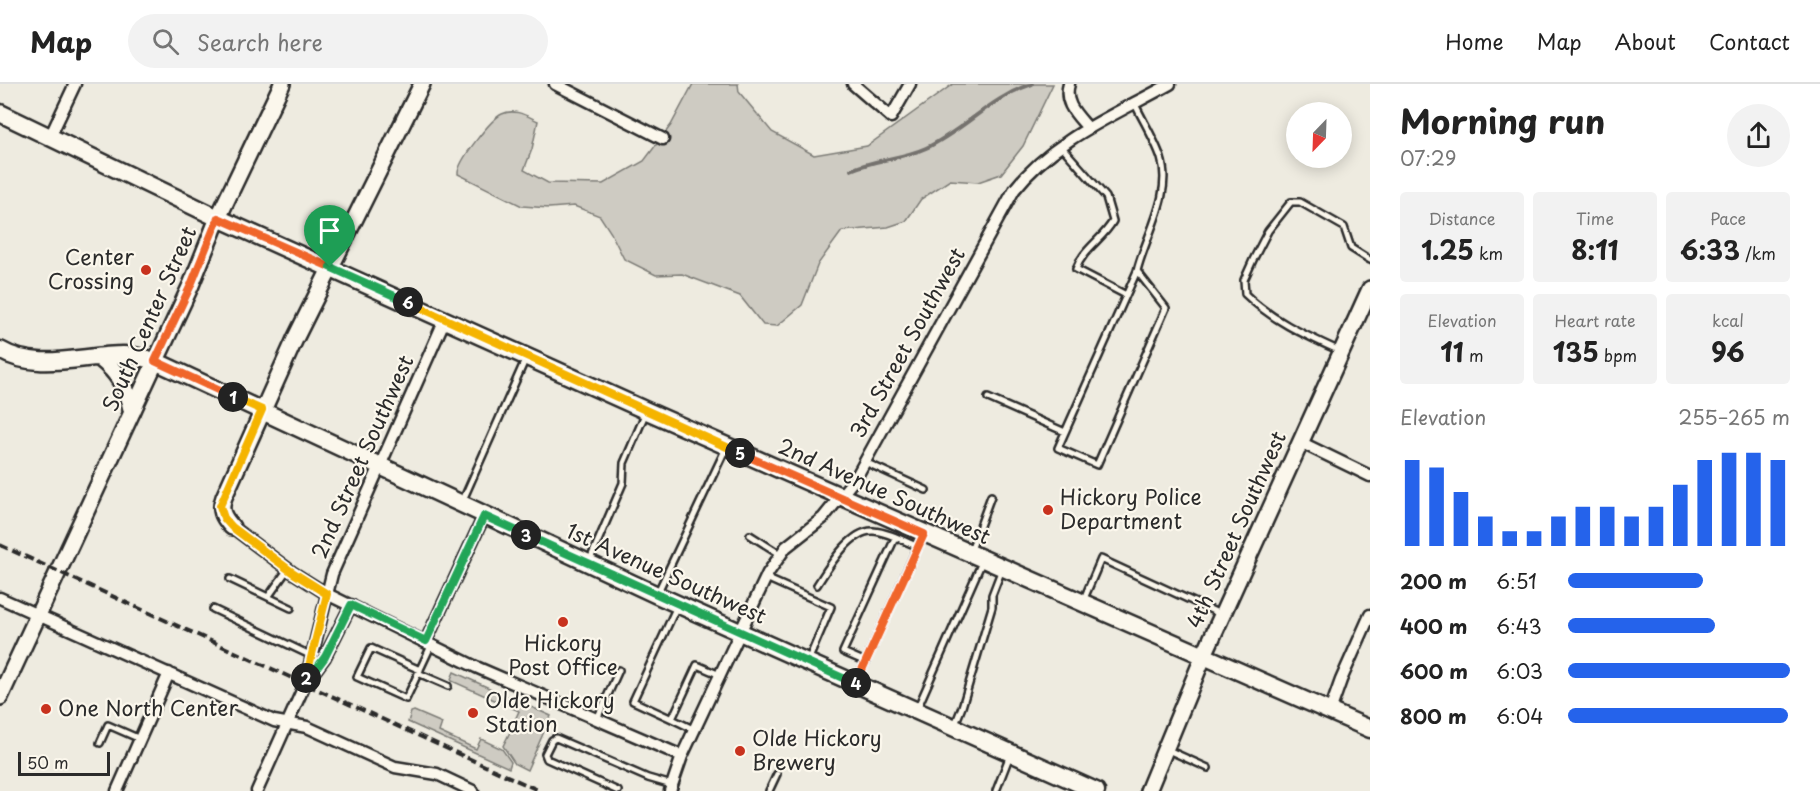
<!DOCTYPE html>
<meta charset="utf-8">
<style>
:root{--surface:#fff;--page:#f2f2f2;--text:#222;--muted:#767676;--line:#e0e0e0;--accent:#2563eb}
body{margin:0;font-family:"Playpen Sans",sans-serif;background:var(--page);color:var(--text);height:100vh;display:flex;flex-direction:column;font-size:22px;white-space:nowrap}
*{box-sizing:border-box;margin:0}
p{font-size:20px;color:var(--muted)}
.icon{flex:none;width:33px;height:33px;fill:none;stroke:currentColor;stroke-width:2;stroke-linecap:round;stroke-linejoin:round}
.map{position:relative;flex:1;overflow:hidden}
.drawer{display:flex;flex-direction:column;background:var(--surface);width:450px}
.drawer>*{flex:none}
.needle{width:39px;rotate:203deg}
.tools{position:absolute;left:1286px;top:18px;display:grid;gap:12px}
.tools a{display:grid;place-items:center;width:66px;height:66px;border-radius:50%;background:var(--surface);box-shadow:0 3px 15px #0003;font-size:30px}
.scale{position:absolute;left:18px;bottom:15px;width:92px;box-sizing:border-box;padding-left:6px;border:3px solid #2b2b2b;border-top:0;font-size:16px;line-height:21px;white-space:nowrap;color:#2b2b2b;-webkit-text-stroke:4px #fbf7ec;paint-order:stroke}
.pin{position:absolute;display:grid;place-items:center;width:51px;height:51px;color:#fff;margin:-62px -26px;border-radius:50% 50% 50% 0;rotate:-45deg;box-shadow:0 0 6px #0007}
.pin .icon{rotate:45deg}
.km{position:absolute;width:30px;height:30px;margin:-15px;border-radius:50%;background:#222;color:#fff;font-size:16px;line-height:30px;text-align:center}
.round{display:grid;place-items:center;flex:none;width:63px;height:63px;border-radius:32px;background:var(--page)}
.headline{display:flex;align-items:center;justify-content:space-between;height:102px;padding:0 30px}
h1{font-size:33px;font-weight:700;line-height:45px}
.figures{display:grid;grid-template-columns:repeat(3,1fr);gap:9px;height:102px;padding:6px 30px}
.figures div{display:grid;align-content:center;border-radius:6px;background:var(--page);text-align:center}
.figures b{font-size:26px;font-weight:700}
.figures small{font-size:16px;font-weight:400}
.figures p{font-size:16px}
.chart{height:168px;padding:12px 30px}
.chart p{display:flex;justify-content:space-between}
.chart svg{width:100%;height:108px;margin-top:6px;stroke:var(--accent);stroke-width:6}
ul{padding:0 30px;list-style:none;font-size:20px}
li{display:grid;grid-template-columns:96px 72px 1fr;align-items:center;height:45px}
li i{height:15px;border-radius:8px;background:var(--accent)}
header{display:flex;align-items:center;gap:36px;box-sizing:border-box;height:84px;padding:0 30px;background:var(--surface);border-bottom:2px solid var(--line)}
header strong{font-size:28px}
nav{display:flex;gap:33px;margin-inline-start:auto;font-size:21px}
.search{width:420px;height:54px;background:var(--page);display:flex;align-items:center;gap:15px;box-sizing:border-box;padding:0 21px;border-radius:33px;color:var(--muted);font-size:22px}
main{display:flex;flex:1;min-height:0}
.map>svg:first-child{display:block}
</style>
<header>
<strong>Map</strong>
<div class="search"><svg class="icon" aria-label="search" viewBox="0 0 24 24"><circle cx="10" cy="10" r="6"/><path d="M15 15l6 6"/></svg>Search here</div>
<nav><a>Home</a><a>Map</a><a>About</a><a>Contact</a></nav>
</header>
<main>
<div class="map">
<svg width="1370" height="707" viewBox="0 0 1370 707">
<rect width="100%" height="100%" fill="#eeebe0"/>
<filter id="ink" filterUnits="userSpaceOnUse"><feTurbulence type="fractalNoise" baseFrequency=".0167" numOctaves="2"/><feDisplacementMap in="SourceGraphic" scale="12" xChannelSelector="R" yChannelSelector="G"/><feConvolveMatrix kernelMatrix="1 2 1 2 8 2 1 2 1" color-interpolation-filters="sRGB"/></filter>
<g filter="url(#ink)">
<path fill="#cecbc2" stroke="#7c7b76" stroke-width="1.5" d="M693,0H738L739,8L772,48L814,71L867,62L953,0H1053L1023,62L1001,90L978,98L950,96L921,115L906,137L888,143L842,147L818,180L802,221L777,242L763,241L740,212L682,190L656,191L624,175L611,149L600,132L574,122L549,124L522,122L458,90C457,78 491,35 502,30C515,24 527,32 538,37L532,65L524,86L548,99L603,100L644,77L671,41Z
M454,588L551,632L527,686L515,680L503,662L510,648L515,649L518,642L513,640L519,627L452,597L451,595Z
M414,627L442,639L439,648L476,665L481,655L502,665L511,678L509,684L408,638L411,628Z"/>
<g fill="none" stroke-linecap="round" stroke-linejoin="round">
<path stroke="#74726e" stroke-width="4" d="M851,86C875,75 902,75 926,64C964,46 991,13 1032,0"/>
<defs>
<path id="lane" d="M1135,20C1143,37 1155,56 1161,74C1173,110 1145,153 1137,187L1166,224L1097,381L1058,364L1137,187
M1061,62L1106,113L1113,137C1103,155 1083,165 1076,185L1126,211
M1340,267C1305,251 1273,237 1245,210L1244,196L1253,176L1268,147L1291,118H1300L1344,143L1351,164L1370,176
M988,314L1065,348
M865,378L926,406
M463,416L526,274
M750,451L780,470
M971,466L991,412
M589,478L623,399L624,379L646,328
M766,494L831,523L808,577
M230,495L291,524
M817,501C828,484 850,446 873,447C888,448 904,457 918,463
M657,510L726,364
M268,513L288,485
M1083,517L1101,475L1220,530
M213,525L312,572
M866,578L843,568L895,454
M420,586L371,564L357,593L406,615L431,562
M418,589L448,602
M856,599L923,451
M917,625L982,478
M597,635L619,586
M672,635L633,617L677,522
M954,643L962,623L992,523V511L1002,485
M695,646L672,635L697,581L720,591
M100,659L108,641L140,655
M1168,666L1208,684
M618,707L547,675L545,670L552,656L556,654L648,694L672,701
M769,707L777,690
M996,707L1010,671"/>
<path id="street" d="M555,0L663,55
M853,0L891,33L910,0
M1069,0C1063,19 1077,31 1088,44
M50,53L75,0
M1300,358L1370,392
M232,443L292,488L327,510L476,583L682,672
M0,514L274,637L307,643L395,683L437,690L473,707
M426,557L484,432
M308,596L325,573L351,521
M1330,627L1341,596L1370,531
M117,707L169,589
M257,707L305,600L332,490L445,235
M670,707L682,672L768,489L786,463L823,434L857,392L1014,106C1054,55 1115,31 1170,0"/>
<path id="secondary" d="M232,443C223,433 219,426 224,413L295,255L422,0
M0,613L191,201L218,134L282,0
M1148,707L1204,571L1370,205"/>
<path id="primary" d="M0,29L218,134L647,327L1370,645
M0,266C37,288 83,271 123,271C134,271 144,274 155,277L657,511L1096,707
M100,274C119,289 127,304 132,327"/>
</defs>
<use href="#lane" stroke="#2b2b2b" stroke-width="10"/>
<use href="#street" stroke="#2b2b2b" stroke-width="15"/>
<use href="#secondary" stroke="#2b2b2b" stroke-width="20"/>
<use href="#primary" stroke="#2b2b2b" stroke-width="21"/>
<use href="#lane" stroke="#fbf7ec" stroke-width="5"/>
<use href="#street" stroke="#fbf7ec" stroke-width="10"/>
<use href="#secondary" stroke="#fbf7ec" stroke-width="15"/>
<use href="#primary" stroke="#fbf7ec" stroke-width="16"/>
<path stroke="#2b2b2b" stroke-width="4" stroke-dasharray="9 4.5" stroke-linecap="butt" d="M0,461L540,707"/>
</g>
</g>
<g fill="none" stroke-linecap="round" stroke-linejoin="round" filter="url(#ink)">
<defs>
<path id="split-1" d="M233,313L155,277L191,201L218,134L330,183"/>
<path id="split-2" d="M233,313L262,326L220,422L224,434L232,443L292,488L327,510L306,594"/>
<path id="split-3" d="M306,594L305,600L325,573L351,521L426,557L484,432L526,451"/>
<path id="split-4" d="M526,451L856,600V599"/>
<path id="split-5" d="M740,369L924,450L856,599"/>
<path id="split-6" d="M408,218L740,369"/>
<path id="split-7" d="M330,183L408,218"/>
</defs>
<use href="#split-1" stroke="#fff" stroke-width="12"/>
<use href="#split-2" stroke="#fff" stroke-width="12"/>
<use href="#split-3" stroke="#fff" stroke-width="12"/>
<use href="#split-4" stroke="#fff" stroke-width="12"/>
<use href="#split-5" stroke="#fff" stroke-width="12"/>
<use href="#split-6" stroke="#fff" stroke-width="12"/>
<use href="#split-7" stroke="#fff" stroke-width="12"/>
<use href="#split-1" stroke="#f0652b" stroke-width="8"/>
<use href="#split-2" stroke="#f5b400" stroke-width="8"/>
<use href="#split-3" stroke="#22a559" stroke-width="8"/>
<use href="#split-4" stroke="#22a559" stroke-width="8"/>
<use href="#split-5" stroke="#f0652b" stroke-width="8"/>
<use href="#split-6" stroke="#f5b400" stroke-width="8"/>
<use href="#split-7" stroke="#22a559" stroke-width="8"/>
</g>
<g fill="#c8321e" stroke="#fbf7ec" stroke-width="2">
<circle cx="146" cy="186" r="6"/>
<circle cx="1048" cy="426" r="6"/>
<circle cx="563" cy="538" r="6"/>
<circle cx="46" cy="625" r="6"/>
<circle cx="473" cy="629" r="6"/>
<circle cx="740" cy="667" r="6"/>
</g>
<g text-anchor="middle" stroke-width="4.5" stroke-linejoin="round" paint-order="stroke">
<g font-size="21" fill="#2b2b2b" stroke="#fbf7ec" text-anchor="start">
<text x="134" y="181" text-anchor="end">Center<tspan x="134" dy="24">Crossing</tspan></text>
<text x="1060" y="421">Hickory Police<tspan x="1060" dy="24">Department</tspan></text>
<text x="563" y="567" text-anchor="middle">Hickory<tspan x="563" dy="24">Post Office</tspan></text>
<text x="485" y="624">Olde Hickory<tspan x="485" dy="24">Station</tspan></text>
<text x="58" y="632">One North Center</text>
<text x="752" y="662">Olde Hickory<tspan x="752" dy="24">Brewery</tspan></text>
</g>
<g font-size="21" fill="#2b2b2b" stroke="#fbf7ec">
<text transform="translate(150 235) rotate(-66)" y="7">South Center Street</text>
<text transform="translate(908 259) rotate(-61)" y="7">3rd Street Southwest</text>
<text transform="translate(363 373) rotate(-66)" y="7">2nd Street Southwest</text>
<text transform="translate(884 408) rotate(24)" y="7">2nd Avenue Southwest</text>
<text transform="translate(1237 446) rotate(-66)" y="7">4th Street Southwest</text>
<text transform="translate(666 490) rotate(24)" y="7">1st Avenue Southwest</text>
</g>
</g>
</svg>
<div class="tools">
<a><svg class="needle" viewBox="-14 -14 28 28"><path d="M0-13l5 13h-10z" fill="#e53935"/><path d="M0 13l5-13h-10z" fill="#767676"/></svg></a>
</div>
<div class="scale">50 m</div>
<div class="pin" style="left:330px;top:183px;background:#1e9e55"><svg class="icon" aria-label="arrive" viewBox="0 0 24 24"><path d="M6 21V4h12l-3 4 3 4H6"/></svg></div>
<b class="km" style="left:233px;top:313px">1</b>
<b class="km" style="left:306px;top:594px">2</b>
<b class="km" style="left:526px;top:451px">3</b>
<b class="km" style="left:856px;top:599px">4</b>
<b class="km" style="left:740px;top:369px">5</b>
<b class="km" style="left:408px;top:218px">6</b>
</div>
<section class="drawer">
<div class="headline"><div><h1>Morning run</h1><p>07:29</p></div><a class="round"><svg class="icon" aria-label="share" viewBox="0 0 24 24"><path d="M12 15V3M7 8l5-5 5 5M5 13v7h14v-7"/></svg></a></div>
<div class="figures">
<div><p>Distance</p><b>1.25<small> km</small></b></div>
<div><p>Time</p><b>8:11</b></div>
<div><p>Pace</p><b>6:33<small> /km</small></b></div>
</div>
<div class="figures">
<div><p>Elevation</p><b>11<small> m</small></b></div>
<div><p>Heart rate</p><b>135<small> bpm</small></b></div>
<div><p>kcal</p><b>96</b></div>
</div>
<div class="chart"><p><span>Elevation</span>255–265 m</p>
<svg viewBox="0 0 160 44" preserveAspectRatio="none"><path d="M5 44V9M15 44V12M25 44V22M35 44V32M45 44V38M55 44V38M65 44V32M75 44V28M85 44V28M95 44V32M105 44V28M115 44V19M125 44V9M135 44V6M145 44V6M155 44V9"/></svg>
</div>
<ul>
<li><b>200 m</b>6:51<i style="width:61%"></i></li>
<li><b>400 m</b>6:43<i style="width:66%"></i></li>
<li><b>600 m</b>6:03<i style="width:100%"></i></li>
<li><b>800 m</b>6:04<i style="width:99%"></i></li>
</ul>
</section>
</main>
